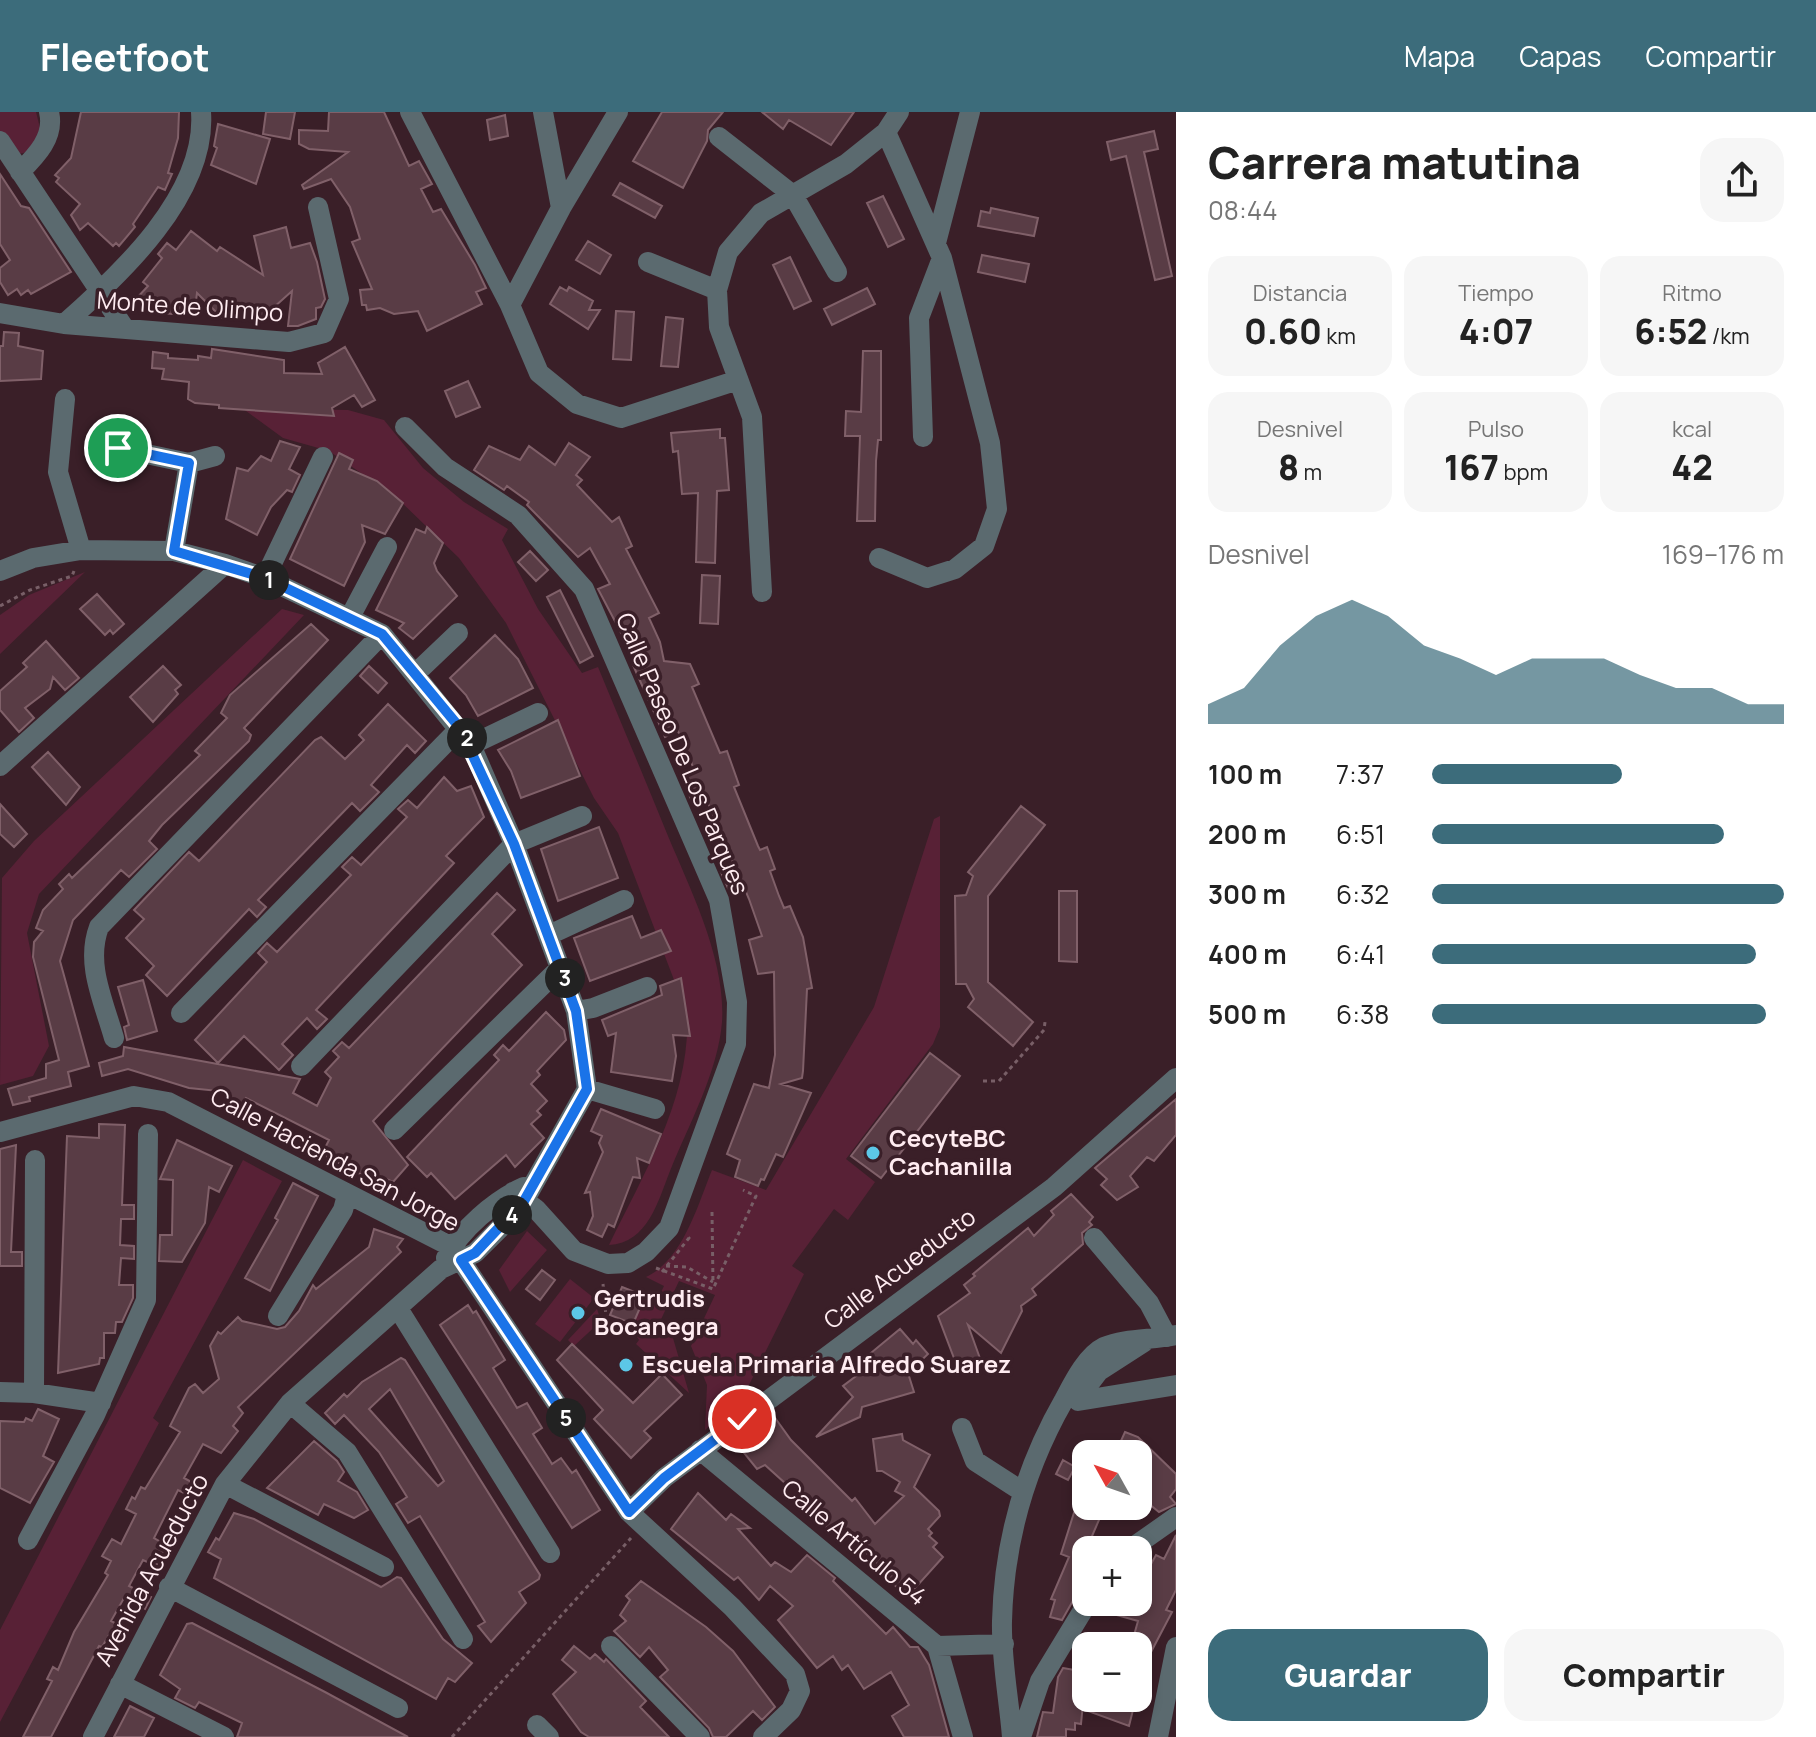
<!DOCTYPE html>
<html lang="es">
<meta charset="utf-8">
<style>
:root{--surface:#fff;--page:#f6f6f6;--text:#222;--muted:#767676;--accent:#3c6c7b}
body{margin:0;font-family:Manrope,sans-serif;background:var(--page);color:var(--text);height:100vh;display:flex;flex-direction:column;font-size:30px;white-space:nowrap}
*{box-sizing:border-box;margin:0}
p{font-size:26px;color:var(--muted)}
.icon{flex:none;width:44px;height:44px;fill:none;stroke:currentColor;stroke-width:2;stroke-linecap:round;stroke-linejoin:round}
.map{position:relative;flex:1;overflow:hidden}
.side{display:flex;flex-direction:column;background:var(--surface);width:640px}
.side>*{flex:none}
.needle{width:52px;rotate:310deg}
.tools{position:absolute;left:1072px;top:1328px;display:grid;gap:16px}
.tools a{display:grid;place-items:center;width:80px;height:80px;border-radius:16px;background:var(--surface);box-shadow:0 4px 12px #0003;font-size:40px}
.pin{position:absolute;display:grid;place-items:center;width:68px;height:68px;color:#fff;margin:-34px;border:4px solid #fff;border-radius:50%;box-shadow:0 2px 8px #0007}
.km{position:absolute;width:40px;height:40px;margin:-20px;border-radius:50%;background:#222;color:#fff;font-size:22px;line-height:40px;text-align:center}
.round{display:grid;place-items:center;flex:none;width:84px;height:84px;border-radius:24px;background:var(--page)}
.head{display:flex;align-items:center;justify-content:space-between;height:136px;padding:0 32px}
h1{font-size:44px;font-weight:800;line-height:60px}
.figures{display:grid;grid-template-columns:repeat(3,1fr);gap:12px;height:136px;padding:8px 32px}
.figures div{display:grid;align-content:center;border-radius:20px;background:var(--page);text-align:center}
.figures b{font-size:34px;font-weight:800}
.figures small{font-size:22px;font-weight:400}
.figures p{font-size:22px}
.chart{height:224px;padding:16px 32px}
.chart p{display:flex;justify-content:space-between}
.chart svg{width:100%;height:144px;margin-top:8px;fill:var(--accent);opacity:.7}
.primary-button{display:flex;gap:16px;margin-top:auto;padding:16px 32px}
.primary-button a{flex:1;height:92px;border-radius:24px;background:var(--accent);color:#fff;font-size:32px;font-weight:800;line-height:92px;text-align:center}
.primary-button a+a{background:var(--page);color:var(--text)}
ul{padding:0 32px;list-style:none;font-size:26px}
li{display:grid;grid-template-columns:128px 96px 1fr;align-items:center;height:60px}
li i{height:20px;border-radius:10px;background:var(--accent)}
header{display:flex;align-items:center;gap:48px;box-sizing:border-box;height:112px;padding:0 40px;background:var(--accent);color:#fff}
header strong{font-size:38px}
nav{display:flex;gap:44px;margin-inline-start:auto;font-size:28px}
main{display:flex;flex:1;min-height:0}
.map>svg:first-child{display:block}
</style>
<header>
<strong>Fleetfoot</strong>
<nav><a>Mapa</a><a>Capas</a><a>Compartir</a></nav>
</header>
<main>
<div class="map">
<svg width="1176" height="1625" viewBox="0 0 1176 1625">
<rect width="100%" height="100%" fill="#3a1f28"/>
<path fill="#582136" d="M0,0H36L41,20L33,39L13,43L0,27Z
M242,296L348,298L384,308L423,356L464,390L508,417L502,428L538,497L582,561L598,555C621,611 645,667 668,724C691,779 726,848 722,910C718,960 689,1012 670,1059C658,1089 648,1131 609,1133C644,1061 691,985 687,902L618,721L594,686L506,511L459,446L397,386L329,339L283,326Z
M85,460L0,542V503L29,483Z
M282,497L304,503L39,782L27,821L49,934L33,964L0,973L2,766L34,729Z
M940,704V915L933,932L846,1047L875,1070L848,1108L834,1097L792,1154L804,1162L741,1289L705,1318L707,1273L691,1234L715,1183L679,1169L656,1218L673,1226L689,1281L636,1232L639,1228L631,1215L647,1180L658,1186L664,1174L646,1165C683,1148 698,1092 712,1058L766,1078L874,895L934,707Z
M243,1048L282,1069L153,1306L159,1311L0,1610V1518Z
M527,1119L547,1138L510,1180L499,1158Z
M570,1167L594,1186L560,1230L535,1212Z
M597,1197L601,1209L574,1234L568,1228Z"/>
<path fill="#593c45" stroke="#806069" stroke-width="2" fill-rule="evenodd" d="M81,0H179L178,26L168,61L172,62L165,78L158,75L133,112L135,115L119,134L116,131L113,134L88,111L80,118L71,103L80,92L56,70L59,66L55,63L71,46Z
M266,0H295L290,27L263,22Z
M329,0H384L409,54L419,49L432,72L421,77L433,100L441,97L475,153L486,176L476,180L482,192L427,219L418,199L394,202L380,196L367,198L366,193H362L360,178L372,177L352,130L360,127L350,95L331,67L304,77L302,73L348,40L309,37L299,32V18L328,19Z
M662,0H723L708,18L707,29L683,76L633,49Z
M762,0H854L831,33L789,8L783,17Z
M505,3L508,24L490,28L487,8Z
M218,12L270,27L256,72L211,53L217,36L214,34Z
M1154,19L1158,37L1144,40L1172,164L1155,168L1126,44L1111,48L1107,30Z
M0,62L21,94L29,96L71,160L31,182L28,178L21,183L17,177L8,183L0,170V156L10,148L0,132Z
M620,71L662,94L655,106L613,83Z
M883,84L904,127L888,135L867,91Z
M991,96L1038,106L1034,124L978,114L981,99L990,101Z
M286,115L291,136L310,131L317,150L325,187L321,195L316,196V207L298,214H288L292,179L263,205L252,206H222L197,181L194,204L151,200L136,187L148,174L143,170L162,146L158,142L167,131L176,138L191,119L217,139L220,135L263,163L254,124Z
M588,129L611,143L600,162L576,148Z
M982,143L1029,152L1025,170L978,160Z
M790,145L811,189L794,197L773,153Z
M560,175L567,179L569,175L593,189L589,198H600L588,217L550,192Z
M867,176L875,192L832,213L824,197Z
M616,199L634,200L631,248L613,247Z
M666,205L683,207L678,255L661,254Z
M4,220L19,221L18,234L43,239L41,267L0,269V234H3Z
M345,235L375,288L362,295L354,283L332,296L334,304L219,296V293L195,291L188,287L189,270L162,267L164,257L152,256L153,240L168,242V246L198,248V244L211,246L212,237L284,248V261L322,262L318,251Z
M863,239H881V328H878L876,349L875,409H857L860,324H845L846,299L861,300Z
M468,269L480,295L456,305L445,279Z
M720,317V326H725L729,378L717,379L715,451L696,450L698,381L682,382L678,339L673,340L671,321Z
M280,329L300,335L289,357L300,363L292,380L287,378L271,395L257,423L226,407L237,356L248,359L261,344L271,349Z
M569,331L590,345L576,363L582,368L577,373L612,410L619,405L632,434L626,437L659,501L649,506L660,530L664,549L690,552L699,572L692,575L720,641L727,639L739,673L734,675L758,734L760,738L767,735L775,757L770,759L779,784L784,796L790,794L803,825L812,876L807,877L803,959L802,966L781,972L811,981L783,1045L776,1042L764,1068L761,1067L758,1074L735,1065L740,1048L727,1042L754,972L769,976L775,943L774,860L758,862L749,828L762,824L749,787L741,768L728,776L721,760L734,754L717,712L706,687L693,692L681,663L694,658L689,644L678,619L665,625L633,553L636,552L627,532L598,477L610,472L590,436L578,445L527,393L529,390L507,374L504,378L474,358L489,334L520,348L529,334L555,353Z
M339,341L353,348L349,357L377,369L403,391L385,422L362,413L365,430L344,474L290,447Z
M427,415L443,431L434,451L437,459L457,484L413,527L399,516L404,511L376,498L416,417L425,421Z
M530,439L548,458L536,469L518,450Z
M702,463L720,464L718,512L700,511Z
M560,478L593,544L580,551L547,485Z
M97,482L124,512L113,522L110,518L105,523L80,497Z
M311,512L328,528L244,616L251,623L249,629L162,713L149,729L157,737L129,765L121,758L73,808L60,849L89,954L68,960L71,974L29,985L30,989L13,993L8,977L46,966V952L59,948L33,845L34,830L43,819L36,816L43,798L63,777L59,772L69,762L72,766L200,643L195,639L227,606L221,601L230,583Z
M495,523L518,547L533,576L478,604L466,583L450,566Z
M46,529L79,566L65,578L53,565L50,577L25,596L34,606L19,620L0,598V579L27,555L23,551Z
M163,554L181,573L175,578L178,582L153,610L130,585Z
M369,554L387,571L378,581L360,564Z
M388,592L426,629L415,641L407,633L371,673L379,680L360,699L352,691L258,788L266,795L257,805L249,797L167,884L146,863L154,854L126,826L144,807L134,798L189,740L199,749L315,628L321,625L345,647L364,628L359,623Z
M558,608L580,664L521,686L511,659L498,638Z
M48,640L80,675L66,693L32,655Z
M444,665L457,679L471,674L484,705L446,744L454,751L316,898L327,907L317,917L307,906L282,932L293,943L279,958L244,924L218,951L195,928L267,850L258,841L267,831L277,840L351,763L342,755L352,745L361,753L407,705L398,697L408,688L417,696Z
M0,692L27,722L14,735L0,722Z
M1021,694L1045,713L988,784V870L1033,910L1013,934L968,895L974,887L966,872H956L955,784L966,783L973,764L968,760Z
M599,715L618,766L558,789L541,737Z
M1059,779H1077V850L1059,849Z
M497,781L515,798L492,822L522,853L373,1009L408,1053L393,1070L380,1064L377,1071L322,1042L329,1028L246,986L242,994L226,986L229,980L189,976L128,957L102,964L99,951L123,944L124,935L300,967L293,981L317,994L331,966L325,960L339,945L333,939L342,930L349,936Z
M632,804L641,826L661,818L671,839L590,869L574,826Z
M681,866L690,924L673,923L676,944L672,969L611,960L616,921L608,924L602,908L662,883L660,874Z
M143,868L157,919L127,928L124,915L129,913L118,875Z
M546,900L564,918L566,928L537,959L540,963L531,972L547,989L537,999L541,1003L531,1012L544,1026L515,1055L506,1043L455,1087L431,1061L427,1065L407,1045L499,948L494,943L503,933L509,939Z
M930,941L960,964L881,1066L851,1044Z
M1176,987V1023L1154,1049L1147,1045L1130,1064L1138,1075L1117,1088L1101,1073L1107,1067L1095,1056Z
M601,997L661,1022L649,1051L637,1046L640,1066L633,1065L614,1115L608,1112L602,1125L587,1118L593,1104L590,1080L585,1081L603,1040L599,1031L602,1024L591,1019Z
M99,1012L125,1013L122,1093H134V1107H121L120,1133L134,1134V1147L121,1146L119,1173H133V1186L122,1210H116L115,1221H104V1246H100L99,1252L58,1261L67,1024L99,1026Z
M177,1028L232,1054L219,1080L209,1075L205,1111L182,1150L159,1149L160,1123H172L173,1068L160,1067Z
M16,1033L11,1140H22V1154H0V1037Z
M293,1071L318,1084L270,1179L245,1166L278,1108L275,1106Z
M1071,1082L1093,1105L1089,1110L1092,1113L1082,1121L1083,1132L1032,1177L1036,1183L1021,1194L1022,1199L1001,1241L968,1213L982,1252L960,1262L938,1204L970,1181L964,1173L975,1164L973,1162L1028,1116L1034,1124L1054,1103L1051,1099Z
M374,1117L403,1127L397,1135L401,1140L238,1295L243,1301L233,1314L238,1319L221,1341L203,1332L184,1366L199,1374L192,1385L178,1378L154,1426L166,1433L156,1454L143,1448L129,1474L151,1485L145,1497L124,1486L111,1509L124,1516L118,1528L109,1523L102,1535L99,1534L51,1625H23L52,1569L47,1567L53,1555L58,1558L74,1520L108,1463L105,1461L111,1449L102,1444L112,1427L121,1432L136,1402L126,1397L132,1385L135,1387L141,1375L145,1377L180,1320L170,1314L189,1276L195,1272L203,1281L219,1267L210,1234L218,1220L221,1222L238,1205L242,1209L277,1217L285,1215L299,1199L313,1173L316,1177L369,1135Z
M542,1158L555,1168L540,1188L526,1177Z
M622,1175L645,1184L633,1212L610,1203Z
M468,1193L473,1201L476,1199L505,1248L493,1256L517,1296L527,1291L542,1316L533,1322L549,1347L552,1352L561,1346L572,1361L576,1358L600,1398L572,1416L440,1213Z
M900,1217L913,1232L916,1228L928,1242L908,1261L914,1280L862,1295L860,1305L816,1325L853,1285L843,1274L872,1252L866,1245Z
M572,1232L633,1291L662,1262L682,1283L644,1319L651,1326L631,1346L594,1307L603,1298L557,1248Z
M401,1246L405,1248L540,1463L539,1467L519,1480L526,1491L491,1530L478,1514L485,1510L420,1404L408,1411L396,1392L407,1385L379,1340L344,1303L335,1312L325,1301L344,1282L347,1285L362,1270ZM390,1277L444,1369L438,1374L369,1297Z
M38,1297L59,1307L43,1344L54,1350L30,1391L0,1376V1309L24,1310L26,1306L32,1309Z
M773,1303L791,1328L852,1389L855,1386L875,1412L904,1384L895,1379L900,1370L882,1359H877L873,1327L902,1322L903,1328L930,1343L914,1375L939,1399L940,1404L928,1417L932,1421L929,1424L937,1431L933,1435L943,1445L908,1484L877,1459L881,1455L838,1413L831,1419L815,1406L824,1399L788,1368L785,1371L765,1353L757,1357L736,1331Z
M1125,1320L1138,1325L1176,1362V1377L1170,1385L1176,1392L1159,1400L1138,1383V1342H1115Z
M314,1329L337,1349L344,1360L338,1369L357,1380L368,1398L354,1406L324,1392L318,1403L267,1376Z
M1063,1348L1075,1355L1068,1368L1056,1362Z
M1083,1372H1086V1403L1090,1394H1105L1086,1438V1452L1076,1477L1079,1478L1062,1508L1050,1505L1055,1488L1051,1487L1069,1445L1061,1442Z
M698,1381L726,1408L731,1402L750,1416L738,1417L771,1454L775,1450L791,1460L807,1443L835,1466L833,1469L886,1522L893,1515L910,1535H918L929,1553L949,1625H904L892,1604L909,1593L891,1560L864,1577L848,1553L842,1558L833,1544L817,1556L778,1508L793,1494L770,1474L759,1488L738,1465L734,1468L671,1417Z
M234,1401L254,1407L381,1475L397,1465L401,1466L443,1527L472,1551L455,1570L448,1566L436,1587L214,1466L221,1447L208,1440L216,1426L219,1428Z
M1176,1423V1478L1166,1498L1172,1500L1151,1540L1138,1537L1131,1534L1138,1509L1099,1498L1101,1490H1138V1448L1151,1452L1156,1443L1164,1447Z
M641,1469L706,1515L733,1539L775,1595L762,1608L753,1599L726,1625H713L709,1616L660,1565L668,1558L649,1535L640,1545L614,1519L626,1509L620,1503L630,1488L626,1484Z
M192,1511L325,1580L408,1625H237L242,1611L199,1590L195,1596L175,1586L180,1577L160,1563L187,1512Z
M574,1534L590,1547L595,1542L604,1550L606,1547L646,1589L640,1595L669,1625H589L581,1620L553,1582L576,1560L562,1548Z
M1063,1556L1086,1560L1081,1612L1075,1611V1618L1066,1617V1625H1037L1043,1600L1053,1601L1058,1565Z
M1089,1586H1136L1129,1614L1085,1598Z
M130,1594L154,1606L144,1625H114Z"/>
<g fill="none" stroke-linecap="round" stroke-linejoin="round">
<path stroke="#785f67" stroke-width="3" stroke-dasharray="4 4" stroke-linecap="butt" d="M0,494L30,478L72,464L74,459
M983,969H999L1044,918L1045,910
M712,1100L713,1172
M666,1154L687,1155L713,1170
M656,1156L713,1177L756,1084L743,1078
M662,1160L689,1126L686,1125
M603,1172L606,1205
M452,1625L631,1426"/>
<path stroke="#5b6a6f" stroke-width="20" d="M410,0L510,193L539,261L577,292L621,306L738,268
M543,0L561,96
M719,25L793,83L837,160
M0,29L125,217
M20,60C36,44 55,25 49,0
M936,131L970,0
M648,150L717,178
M510,193L561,96L618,0
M0,201L64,212L289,230L324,221L339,187L318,95
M64,212C121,162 207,82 201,0
M65,287L58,360L81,438
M405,315L445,355L518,403L584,477L719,788L737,890L736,932L669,1116L646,1140L628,1151L608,1152L574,1139L536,1097L513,1080
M923,325L919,206L942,146
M118,336L189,351L215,344
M174,439L189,351
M879,446L927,466L955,457L984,434L997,397L990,331L942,146L886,20
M0,459L33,446L81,438L174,439L225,452L265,466L382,522L471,633L514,732L576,899L587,977L524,1089L509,1107L475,1141L441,1157L290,1291L225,1372L93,1625
M265,466L323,345
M762,480L752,305L719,215L717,178L728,140L761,101L846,52L886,20L899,0
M350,505L387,435
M416,561L458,521
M471,633L538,601
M0,654L225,452
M549,823L624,788
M576,899L593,896L647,875
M181,901L460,616
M114,926C104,890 85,852 99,815L382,522
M301,954L514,732L582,704
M587,977L655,997
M394,1018L561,855
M0,1020L134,984L168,990L452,1135L629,1400L732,1495L795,1562L800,1579L791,1598L763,1625
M1094,1126L1149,1191L1167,1225
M446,1146C460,1118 495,1088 524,1075
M399,1198L550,1441
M278,1204L343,1098L347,1083
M0,1280L34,1281L101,1291
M1083,1280L1099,1259L1144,1230
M34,1281L35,1048
M1078,1289L1176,1273
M290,1291L347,1340L463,1527
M962,1316L975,1349L1023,1380
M700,1338L937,1534L1004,1532
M225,1372L384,1455
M629,1400L664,1366L1054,1075L1176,966
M28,1428L95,1303L146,1188L148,1022
M1129,1438L1176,1405
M169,1475L398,1596
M611,1534L700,1625
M937,1534L963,1625
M120,1572L224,1625
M537,1613L549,1625
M1012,1625C1009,1587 1001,1547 1002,1509C1004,1430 1025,1356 1064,1288C1073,1271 1086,1244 1104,1235C1125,1226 1153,1228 1176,1223
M1021,1625L1040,1569L1088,1490
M1158,1625L1176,1535"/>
</g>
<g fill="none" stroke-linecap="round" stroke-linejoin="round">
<defs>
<path id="route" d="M118,336L189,351L174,439L265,466L382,522L460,616L514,732L576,899L587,977L524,1089L475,1141L461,1148L629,1400L664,1366L742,1307"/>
</defs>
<use href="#route" stroke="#fff" stroke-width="16"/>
<use href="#route" stroke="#1a73e8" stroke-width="10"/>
</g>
<g fill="#5cc7e7" stroke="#3a1f28" stroke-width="3">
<circle cx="873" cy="1041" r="8"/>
<circle cx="578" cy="1201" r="8"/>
<circle cx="626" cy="1253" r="8"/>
</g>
<g text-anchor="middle" stroke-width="7" stroke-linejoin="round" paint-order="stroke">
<g font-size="24" fill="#ffecf1" stroke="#3a1f28">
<text transform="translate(190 195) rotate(4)" y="8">Monte de Olimpo</text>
<text transform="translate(682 642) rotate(67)" y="8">Calle Paseo De Los Parques</text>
<text transform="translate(335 1048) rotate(28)" y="8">Calle Hacienda San Jorge</text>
<text transform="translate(900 1157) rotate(-37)" y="8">Calle Acueducto</text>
<text transform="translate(854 1431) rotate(40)" y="8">Calle Artículo 54</text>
<text transform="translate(152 1458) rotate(-62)" y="8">Avenida Acueducto</text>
</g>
<g font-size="24" font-weight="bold" fill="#ffecf1" stroke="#3a1f28" text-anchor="start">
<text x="889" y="1035">CecyteBC<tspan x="889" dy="28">Cachanilla</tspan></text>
<text x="594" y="1195">Gertrudis<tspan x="594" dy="28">Bocanegra</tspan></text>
<text x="642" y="1261">Escuela Primaria Alfredo Suarez</text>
</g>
</g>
</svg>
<div class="tools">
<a><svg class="needle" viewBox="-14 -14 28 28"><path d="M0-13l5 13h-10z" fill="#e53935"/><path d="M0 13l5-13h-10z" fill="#767676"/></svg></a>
<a>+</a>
<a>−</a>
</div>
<div class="pin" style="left:118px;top:336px;background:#1e9e55"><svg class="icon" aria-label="arrive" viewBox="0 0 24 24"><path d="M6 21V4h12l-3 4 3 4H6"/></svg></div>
<div class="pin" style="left:742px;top:1307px;background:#d93025"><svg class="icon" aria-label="check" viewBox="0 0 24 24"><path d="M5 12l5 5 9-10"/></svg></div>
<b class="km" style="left:269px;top:468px">1</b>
<b class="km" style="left:467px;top:626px">2</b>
<b class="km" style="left:565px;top:866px">3</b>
<b class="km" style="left:512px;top:1103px">4</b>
<b class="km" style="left:566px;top:1306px">5</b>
</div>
<section class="side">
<div class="head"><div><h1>Carrera matutina</h1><p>08:44</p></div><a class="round"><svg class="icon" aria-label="share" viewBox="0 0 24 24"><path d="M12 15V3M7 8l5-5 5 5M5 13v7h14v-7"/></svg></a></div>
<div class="figures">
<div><p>Distancia</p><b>0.60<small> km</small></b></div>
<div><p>Tiempo</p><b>4:07</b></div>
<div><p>Ritmo</p><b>6:52<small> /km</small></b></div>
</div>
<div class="figures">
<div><p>Desnivel</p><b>8<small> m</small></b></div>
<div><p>Pulso</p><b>167<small> bpm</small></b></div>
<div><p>kcal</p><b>42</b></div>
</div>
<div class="chart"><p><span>Desnivel</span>169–176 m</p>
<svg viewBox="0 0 160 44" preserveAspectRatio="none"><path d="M0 44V38L10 33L20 20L30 11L40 6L50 11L60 20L70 24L80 29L90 24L100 24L110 24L120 29L130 33L140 33L150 38L160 38V44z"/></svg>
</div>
<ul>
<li><b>100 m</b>7:37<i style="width:54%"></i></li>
<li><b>200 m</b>6:51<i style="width:83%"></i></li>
<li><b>300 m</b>6:32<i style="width:100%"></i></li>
<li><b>400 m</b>6:41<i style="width:92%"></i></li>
<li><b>500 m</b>6:38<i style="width:95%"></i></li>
</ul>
<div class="primary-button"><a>Guardar</a><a>Compartir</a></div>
</section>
</main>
